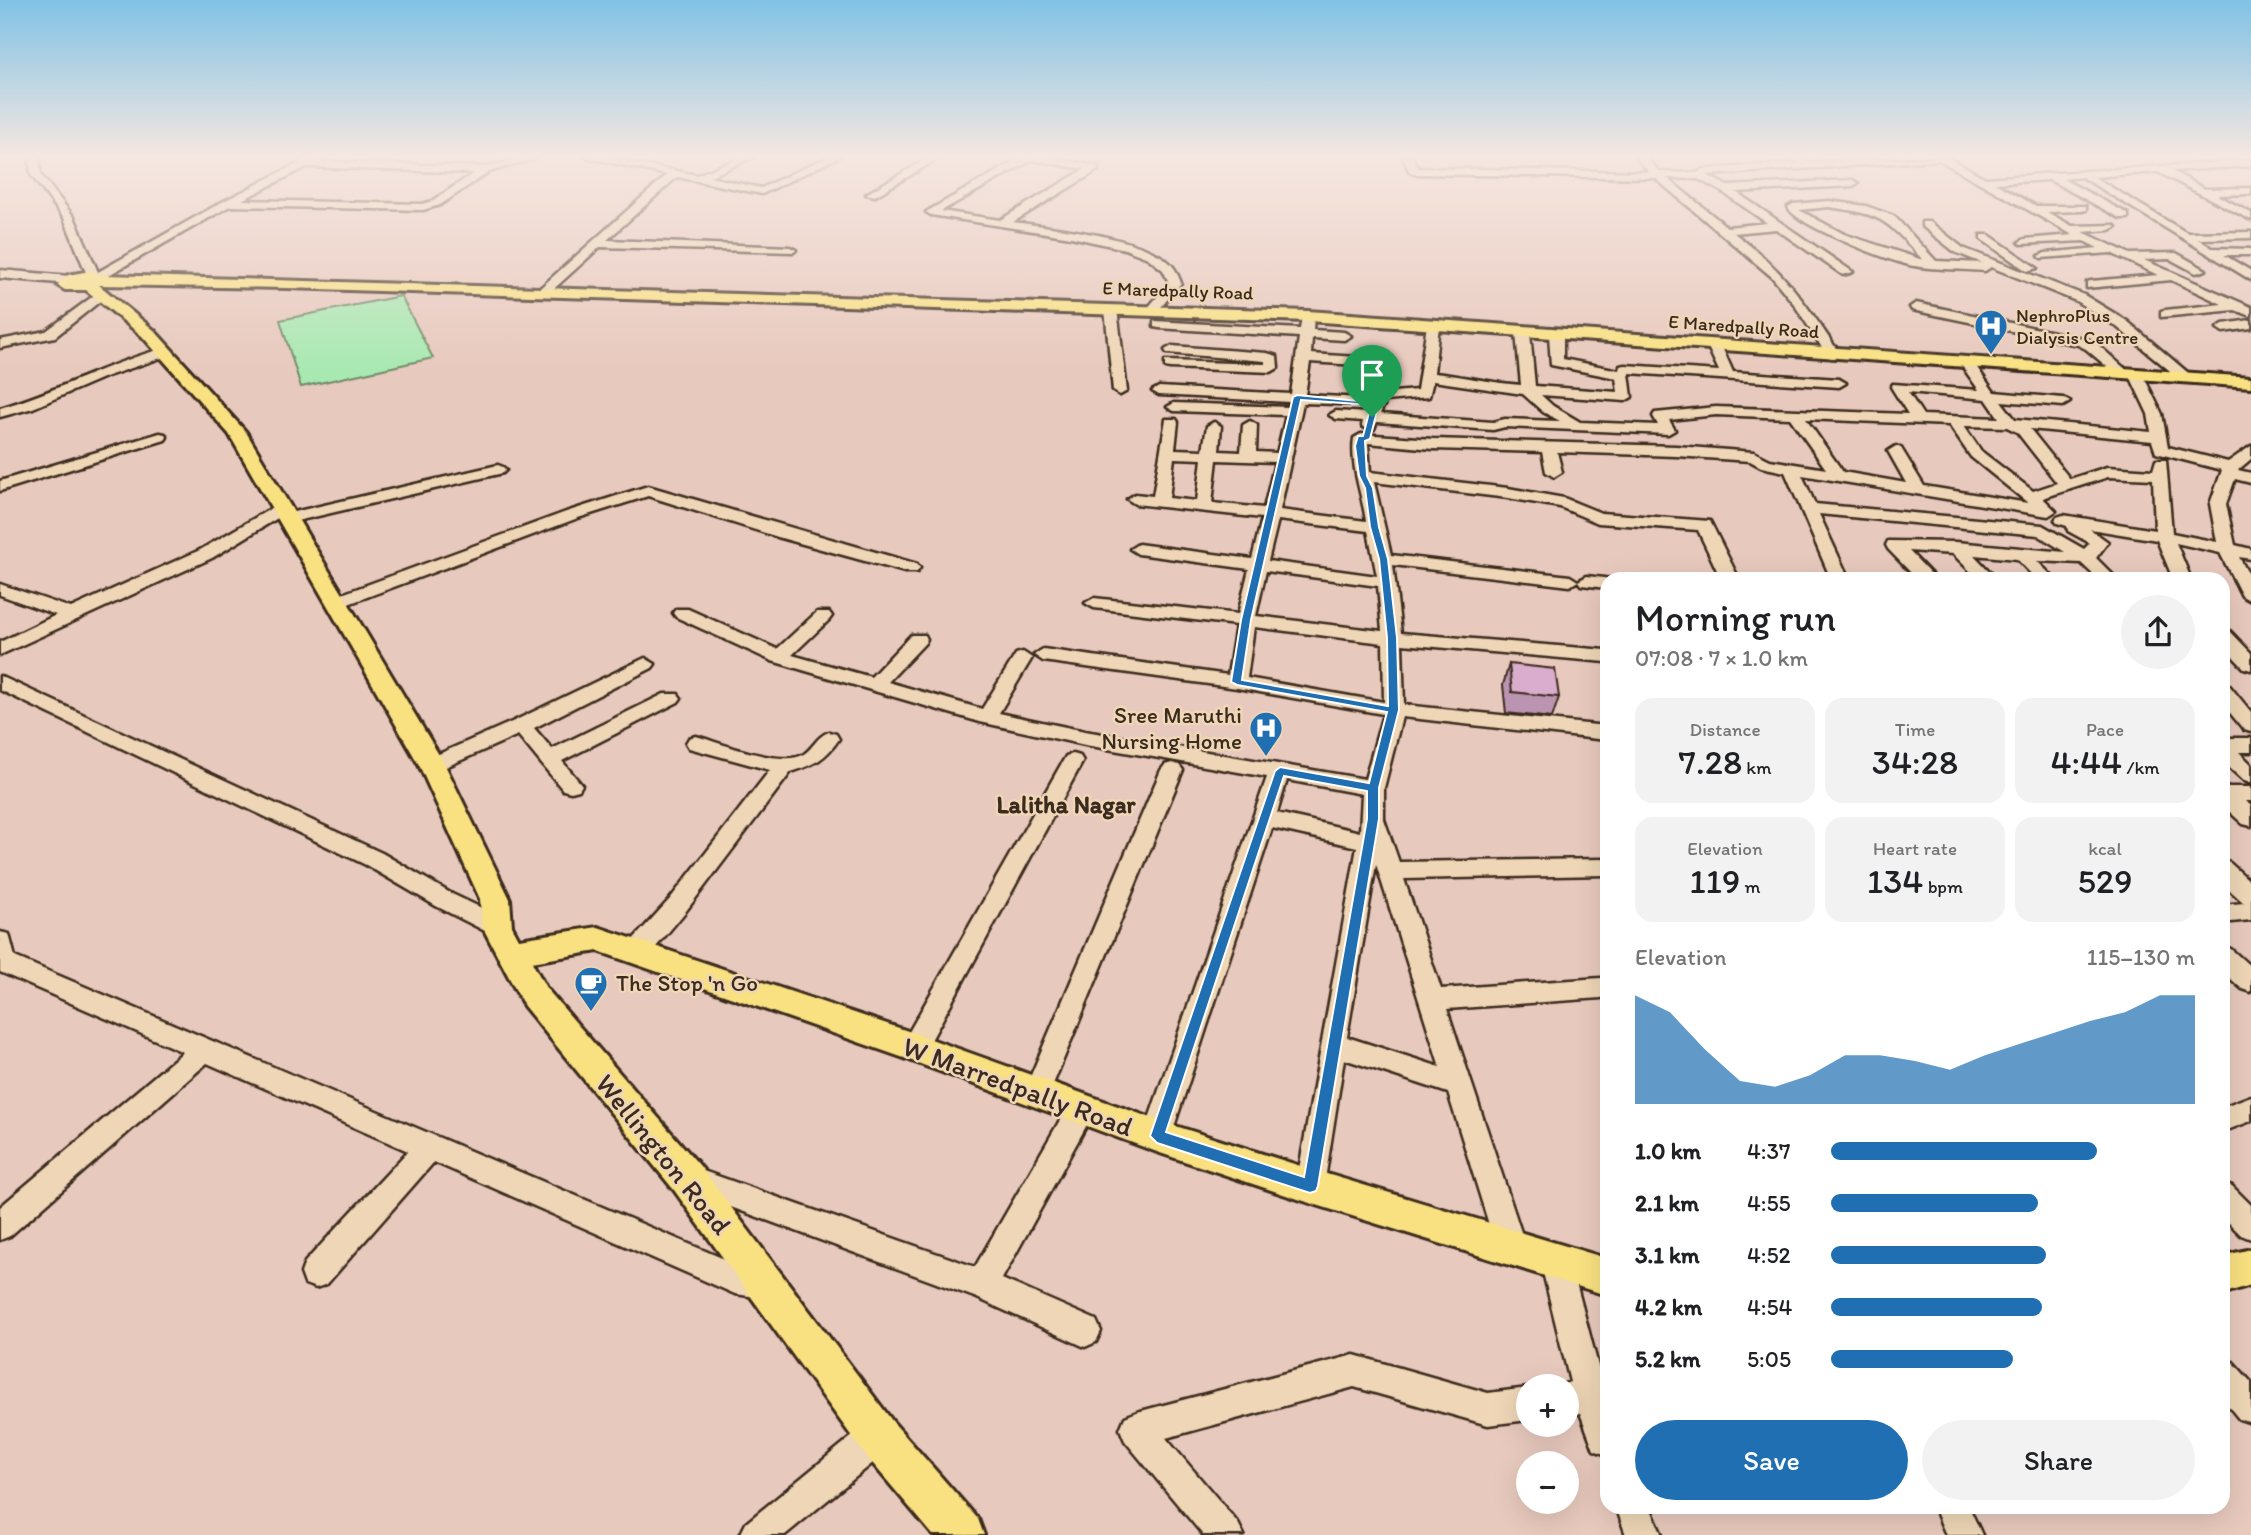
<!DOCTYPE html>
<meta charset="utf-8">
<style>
:root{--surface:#fff;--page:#f2f2f2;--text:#202124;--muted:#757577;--accent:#1f6fb2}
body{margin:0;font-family:Itim,sans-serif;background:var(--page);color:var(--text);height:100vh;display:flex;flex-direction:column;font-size:26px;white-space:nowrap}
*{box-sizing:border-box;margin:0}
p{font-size:23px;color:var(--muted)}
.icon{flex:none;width:38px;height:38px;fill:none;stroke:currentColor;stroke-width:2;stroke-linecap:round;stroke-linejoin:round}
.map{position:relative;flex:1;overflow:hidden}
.panel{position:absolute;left:1600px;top:572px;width:630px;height:942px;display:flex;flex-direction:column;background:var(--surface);border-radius:21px;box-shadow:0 7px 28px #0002}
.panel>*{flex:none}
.controls{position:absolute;left:1516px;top:1374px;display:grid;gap:14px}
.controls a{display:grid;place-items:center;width:63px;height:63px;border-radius:50%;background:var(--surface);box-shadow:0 7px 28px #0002;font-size:35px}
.pin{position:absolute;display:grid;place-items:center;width:60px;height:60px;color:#fff;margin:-72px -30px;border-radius:50% 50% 50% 0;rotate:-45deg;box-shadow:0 0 7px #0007}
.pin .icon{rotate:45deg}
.round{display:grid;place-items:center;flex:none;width:74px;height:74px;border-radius:37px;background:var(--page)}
.headline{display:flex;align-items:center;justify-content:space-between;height:119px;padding:0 35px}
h1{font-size:38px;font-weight:600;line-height:52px}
.stats{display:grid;grid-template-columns:repeat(3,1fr);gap:10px;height:119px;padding:7px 35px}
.stats div{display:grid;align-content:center;border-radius:18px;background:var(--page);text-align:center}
.stats b{font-size:35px;font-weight:600}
.stats small{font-size:19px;font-weight:400}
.stats p{font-size:19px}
.chart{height:196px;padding:14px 35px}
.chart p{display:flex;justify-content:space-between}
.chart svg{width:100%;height:126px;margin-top:7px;fill:var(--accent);opacity:.7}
.cta{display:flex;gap:14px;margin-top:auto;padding:14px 35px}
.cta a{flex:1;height:80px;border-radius:42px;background:var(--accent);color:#fff;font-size:28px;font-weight:600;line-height:80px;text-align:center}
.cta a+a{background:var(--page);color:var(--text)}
ul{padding:0 35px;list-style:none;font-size:23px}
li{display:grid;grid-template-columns:112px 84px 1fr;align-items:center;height:52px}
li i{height:18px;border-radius:9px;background:var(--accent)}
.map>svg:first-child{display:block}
</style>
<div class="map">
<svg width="2251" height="1535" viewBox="0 0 2251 1535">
<rect width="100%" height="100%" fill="#e8c9bd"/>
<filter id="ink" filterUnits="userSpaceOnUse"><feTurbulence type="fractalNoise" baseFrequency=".0143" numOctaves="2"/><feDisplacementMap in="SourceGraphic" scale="14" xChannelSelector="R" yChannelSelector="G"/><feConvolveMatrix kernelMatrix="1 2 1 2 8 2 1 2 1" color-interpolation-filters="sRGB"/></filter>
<g filter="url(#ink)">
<path fill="#a8e9b2" stroke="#728a68" stroke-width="2" d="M401,296L433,358L301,387L280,320Z"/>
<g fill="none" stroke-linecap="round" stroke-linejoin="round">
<defs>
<path id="minor" d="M29,157H39L41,175L74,217L98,272L224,201L311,157H323L317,161L485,167L524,157H539L489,172L440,205L423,210L230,206L100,280L87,275L64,218L31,175ZM306,167L474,173L432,201L422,204L242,200Z
M585,157H603L697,175L742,157H754L709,177L761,188L827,157H839L762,194L677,177L607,240L790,247L796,250L794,252L600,247L547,295H539V289L667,175Z
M930,157H941L875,196L866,194Z
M1022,157H1046L1098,166V170L1013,222C1049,227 1153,237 1174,268C1177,272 1179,278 1181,283L1156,313L1152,314L1146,310L1169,283L1163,270L1148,258L1125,249L1071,237L931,215L926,212ZM1032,160L1085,169L1000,220L941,211Z
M1403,157H1413L1418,168L1649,172L1636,157H1646L1660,172L1697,173L1704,169L1797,163L1789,157H1800L1810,162L1947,157L1985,178L2251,160V166L2172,171L2205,189L2251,188V194L2217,195L2251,213V220L2158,172L2094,177L2187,233L2251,232V238L2198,239L2212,248L2251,249V255H2224L2251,271V280L2082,177L2063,179L2128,214V218H2120L2050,180L1995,183L2036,206H2086V210L2082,211L2047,212L2072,226L2114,225L2116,227L2110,230L2083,232L2130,254L2176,253L2206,270L2196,273L2170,259L2144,260L2251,307V316L2235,310L2161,317V311L2165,310L2222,304L2171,280L2087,288V282L2091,281L2158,275L2111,253L2041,258L2039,256L2045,253L2098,248L2084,241L2021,244L2019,242L2025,239L2073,235L1939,160L1707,175L1727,186L1853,180L1858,183L1853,186L1736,192L1853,272L1843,275L1776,229L1734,233C1785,271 1805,303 1840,354L1833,358L1828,357L1794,304L1772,277L1655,178L1414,174L1409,171ZM1667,178L1698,179L1721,191L1767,223L1727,227Z
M1829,201L1866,206L1894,216L1936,261L1982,263L1955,252L1922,226V222H1930L1963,248L2084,295L2127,321L2193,377L2191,380H2181L2117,327L2076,301L1991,267L1985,271C1962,269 1937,270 1914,266C1893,263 1793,224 1788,207L1793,204ZM1829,207C1885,215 1885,219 1923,260L1844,234L1799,210Z
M1981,235H1989L2037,268L2027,271L1981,239Z
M0,270L70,276L76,280L70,284L0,278Z
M100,291L104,292V298L55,337L0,348V340L46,331Z
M1916,303L2087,339L2096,343L2130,373L2141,371L2162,414L2168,447L2228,462L2251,446V459L2238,470L2251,473V483L2235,479L2226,504L2235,545L2251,549V559L2239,557L2251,579V601L2242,596L2220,553L2176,543L2191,579H2173L2157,540L2090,529L2108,542L2096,558L2117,579H2098L2081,563L2037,561L2055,579H2036L2017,559L1974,555L1997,579H1978L1953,554L1909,551L1936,579H1917L1888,549L1886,545L1888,541L1956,542L2065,552L2038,535L1819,514L1849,579H1831L1785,472L1761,467L1750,461L1676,456L1557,452L1562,472L1554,477L1546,472L1542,452L1433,449L1368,443L1370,472L1508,488L1564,498L1601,513L1710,521L1739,579H1721L1698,530L1598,523L1560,507L1508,498L1374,482L1391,555L1570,576L1578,581L1587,576L1612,579H1606V588L1581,585L1578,581L1570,586L1393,565L1401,633L1606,650V662L1402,644L1404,705L1606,726V740L1402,717L1384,788V819L1399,862L1606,859V875L1404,879L1441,989L1601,978L1606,980V996L1601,998L1447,1009L1526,1247L1522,1257L1511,1261L1500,1257L1496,1247L1448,1093L1344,1059L1324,1186L1320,1195L1310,1199L1300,1195L1296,1186L1357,847L1272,828L1171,1136L1167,1145L1157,1149L1147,1145L1143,1136L1267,777L1085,745L980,722L772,661L676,617L673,613L676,609H688L777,649L817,612H829L832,616L829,620L792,655L871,677L911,635H925L927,639L925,643L888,682L982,709L1016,654L1023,652L1032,658L999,713L1085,731L1365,779L1383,714L1237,688L1043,661L1034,655L1043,649L1228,675L1236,625L1094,608L1085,603L1094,598L1238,614L1249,569L1138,554L1130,549L1138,544L1252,559L1262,518L1135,504L1127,499L1135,494L1153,496L1166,419H1176L1178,422L1175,449L1203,450L1207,426L1214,422L1221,426L1219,451L1241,452L1243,425L1250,421L1257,425L1256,452L1277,453L1286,415L1174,411L1167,407L1174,403L1288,407L1289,402L1159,395L1152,391L1159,387L1291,394L1299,337L1159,328L1154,327V321L1300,329L1302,316L1308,312L1314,316L1313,330L1344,332L1351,336L1344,340L1312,338L1311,354L1388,359L1395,363L1388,367L1310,362L1305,395L1363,398L1370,402L1382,393L1417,390L1427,325L1433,321L1439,325L1434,373C1463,376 1492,383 1521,385L1516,333L1523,329L1530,333L1535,386L1618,392L1616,378L1551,365L1549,335L1556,331L1563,335V359L1619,370L1620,366L1625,365L1719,371L1707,345L1714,341L1721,345L1733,372L1839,379L1846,383L1839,387L1629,373L1632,397L1625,401L1541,395L1553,406L1580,422L1658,425L1653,416L1655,413L1716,407L1908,414L1891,387L1893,384L1979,390L1959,362L1966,358L1971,359L1994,392L2063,398L2070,402L2063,406L2001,401L2015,419L2151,432L2148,414L2129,374L2118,376L2086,349L2078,345L1912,310L1910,307ZM1433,381L1523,394L1543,412L1560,421L1505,419L1493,422L1380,414L1386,401L1429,397ZM1908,392L1986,399L1999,418L1923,415ZM1303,403L1368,405L1366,413L1336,411L1329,415L1336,419L1363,421L1362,426L1369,430L1374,429L1377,422L1493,430L1505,427L1668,434L1675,430L1669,420L1716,415L1790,418L1826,469L1770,460L1754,452L1676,446L1433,439L1361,434L1354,438C1350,466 1362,493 1366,521L1280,510ZM1806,419L1949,425L1971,457L2028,503L1924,486L1901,448L1896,446L1888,451L1906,483L1843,472ZM1964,426L2007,427L2017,432L2057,483L2033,491L1981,451ZM2030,429L2152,441L2156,453L2222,470L2210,504L2217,542L2172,533L2166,460H2156L2153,470L2107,467L2070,479ZM1174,458L1202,459L1197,501L1169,498ZM1217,460L1275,462L1264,508L1212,503ZM1802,475L2048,516L2056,511L2043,498L2108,477L2153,479L2155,530L2063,515L2057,517L2055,520L2057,523L2067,526L2068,531L2090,543L2084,549L2042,525L1815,504ZM1278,520L1368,531L1377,576L1268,561ZM1266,571L1378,586L1382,631L1256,616ZM1254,627L1383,643L1384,702L1247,678ZM1287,780L1362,794L1360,832L1277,813ZM1376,864L1440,1067L1347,1037Z
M1111,305L1117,309L1127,391L1120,395L1113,391L1105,309Z
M2251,320V328L2223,332L2217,328L2223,324Z
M1172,346L1267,353L1277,356L1278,368L1271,372L1170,368L1165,367V361L1265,364V361L1167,353L1165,350Z
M165,348L172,352L170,355L105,377L33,408L0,417V408C56,392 108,363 165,348Z
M160,433L165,434L167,437L165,440L0,491V481Z
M498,465L503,467L506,470L503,473L288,523L282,521L281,516L212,558L0,655V642L56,615L0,595V584L71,608L200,550L277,505H289L291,508L285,514Z
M648,486L917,564L920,568L917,572H905L781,538L648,496L578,518L343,606H331L328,602L331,598L566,512Z
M2222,629L2229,630L2251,653V670L2244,668L2222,645Z
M645,658L655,664L652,668L534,728L552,749L664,694H678L681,698L678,702L562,761L582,785L579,790L571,792L563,790L518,735L439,770H425L422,765L425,760L514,721Z
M0,676L382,853L452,894L505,919L509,926L505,933L497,935L489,933L436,906L366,865L0,690Z
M2222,683L2229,685L2251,712V732L2244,730L2222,703Z
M829,732L836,734L839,739C826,759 813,765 791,772L686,911L646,959L637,962L628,959L625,952L628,945L670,899L770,770L689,748L686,743L689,738L696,736C721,743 783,768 804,754C814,747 817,736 829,732Z
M2222,738H2251V752H2239L2251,764V783L2244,781L2222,761Z
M1073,754L1080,756L1083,761L923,1055L914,1058L905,1055L901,1047L905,1039L1063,761L1066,756Z
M1172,763L1179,765L1183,770L1049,1094L1046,1102L1036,1106L1026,1102L1023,1094L1161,770L1165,765Z
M2222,787H2251V801H2246L2251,806V826L2243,824L2222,805Z
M2222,861L2230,863L2251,882V920L2222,923V905L2244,903L2222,883Z
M0,932L9,934L15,957L736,1264L774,1272L778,1283L774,1294L763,1298L735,1294L434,1162L327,1284L316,1288L305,1284L301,1273L305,1262L408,1151L207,1063L10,1236L0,1240V1207L183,1052L0,972Z
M2222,946L2231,949L2251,967V992L2242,989L2222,971Z
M2251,1096V1121L2222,1132V1107Z
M1081,1098L1091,1101L1095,1110L1002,1279L1096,1320L1101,1331L1096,1342L1085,1347L977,1298L682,1189L678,1180L682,1171L692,1167L975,1267L1071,1101Z
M2222,1183L2232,1186L2251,1205V1239L2241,1235L2222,1216Z
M1555,1245L1566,1250L1570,1260L1606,1396V1455L1594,1450L1580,1413L1566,1415V1386H1558L1570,1382L1540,1260L1544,1250Z
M1354,1355L1488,1393L1528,1388V1420L1488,1425L1354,1387L1166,1438L1238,1523L1244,1535H1203L1125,1441L1120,1429L1125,1417L1137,1412Z
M2222,1357L2233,1362L2251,1382V1423L2239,1419L2222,1398Z
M878,1420L890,1425L895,1437L890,1449L785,1535H740L746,1523L866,1425Z
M1616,1507H1650L1662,1535H1626Z
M1934,1507H1969L1982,1535H1946Z"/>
<path id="major" d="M90,271L105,275L1308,311L2251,377V387L1308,321L287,288L99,285L154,330L246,432L445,765L510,899L512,926L519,939L598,927L914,1033L1157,1120L1310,1169L1606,1258V1295L1310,1203L1157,1152L904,1058L598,951L532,962L546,988L700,1166L893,1422L978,1519L984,1535H933L863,1452L674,1190L524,1006L482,926L480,899L419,765L229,434L142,336L86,290H65L57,285L68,275Z
M2251,1249V1285L2222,1294V1256Z"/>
</defs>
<use href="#minor" stroke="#3b2a1e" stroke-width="5"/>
<use href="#major" stroke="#3b2a1e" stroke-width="6"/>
<use href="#minor" fill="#eed6b6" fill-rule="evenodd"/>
<use href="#major" fill="#f9e181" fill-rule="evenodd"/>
</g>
<path fill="#bb94b1" stroke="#3b2a1e" stroke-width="2" d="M1509,664L1559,697L1552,718L1506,713L1503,685Z"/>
<path fill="#daacce" stroke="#3b2a1e" stroke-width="2" d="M1509,664L1555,669L1559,697L1512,692Z"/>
</g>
<linearGradient id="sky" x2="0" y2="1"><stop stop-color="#81c2e5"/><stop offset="0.42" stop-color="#f5e7e1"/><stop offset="1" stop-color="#f5e7e1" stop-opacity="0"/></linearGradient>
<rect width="2251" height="371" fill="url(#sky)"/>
<path fill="#1f6fb2" stroke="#fff" stroke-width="2" fill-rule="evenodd" d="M1297,395L1379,403L1370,439L1365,441L1367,476L1373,488L1379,527L1388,559L1397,638L1399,710L1379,788V819L1318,1186L1316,1191L1310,1193L1157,1143L1150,1136L1275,771L1280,767L1369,783L1387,712L1237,685L1231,682L1241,620L1293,397ZM1301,400L1371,405L1363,436H1358L1355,446L1359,476L1365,488L1370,527L1379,559L1387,638L1388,706L1242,680L1251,620ZM1284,776L1367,791V819L1304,1177L1166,1132Z"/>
<defs>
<symbol id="hospital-pin" viewBox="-11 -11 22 30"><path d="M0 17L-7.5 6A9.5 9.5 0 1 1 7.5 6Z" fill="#1f6fb2" stroke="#eed6b6"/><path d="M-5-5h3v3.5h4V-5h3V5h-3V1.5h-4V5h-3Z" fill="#fff"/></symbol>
<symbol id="cafe-pin" viewBox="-11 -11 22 30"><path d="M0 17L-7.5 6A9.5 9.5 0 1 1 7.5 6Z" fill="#1f6fb2" stroke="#eed6b6"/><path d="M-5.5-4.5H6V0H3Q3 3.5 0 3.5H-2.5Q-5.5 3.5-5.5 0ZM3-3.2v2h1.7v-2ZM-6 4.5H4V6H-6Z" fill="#fff"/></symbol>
</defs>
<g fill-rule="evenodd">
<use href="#hospital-pin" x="1972" y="307" width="38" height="52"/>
<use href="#hospital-pin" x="1247" y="709" width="38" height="52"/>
<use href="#cafe-pin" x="572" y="964" width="38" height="52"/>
</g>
<g text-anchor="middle" stroke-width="5" stroke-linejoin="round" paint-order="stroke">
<g font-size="19" fill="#3b2a1e" stroke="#eed6b6">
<text transform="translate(1178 290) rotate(2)" y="7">E Maredpally Road</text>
<text transform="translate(1744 326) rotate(4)" y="7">E Maredpally Road</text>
</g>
<g font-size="19" fill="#3b2a1e" stroke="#eed6b6" text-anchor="start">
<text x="2016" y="322">NephroPlus<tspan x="2016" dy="22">Dialysis Centre</tspan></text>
</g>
<g font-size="23" fill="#3b2a1e" stroke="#eed6b6" text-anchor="end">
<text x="1242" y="723">Sree Maruthi<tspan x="1242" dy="26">Nursing Home</tspan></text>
<text x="616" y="991" text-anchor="start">The Stop 'n Go</text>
</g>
<g font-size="24" font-weight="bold" fill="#3b2a1e" stroke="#eed6b6">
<text x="1066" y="813">Lalitha Nagar</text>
</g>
<g font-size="28" fill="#3b2a1e" stroke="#eed6b6">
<text transform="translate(1018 1086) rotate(20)" y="10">W Marredpally Road</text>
<text transform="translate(664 1154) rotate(51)" y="10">Wellington Road</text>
</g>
</g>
</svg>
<div class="controls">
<a>+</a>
<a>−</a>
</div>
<div class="pin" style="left:1372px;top:417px;background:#1e9e55"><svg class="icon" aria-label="arrive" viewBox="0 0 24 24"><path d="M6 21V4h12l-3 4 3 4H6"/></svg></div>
<section class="panel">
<div class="headline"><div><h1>Morning run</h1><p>07:08 · 7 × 1.0 km</p></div><a class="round"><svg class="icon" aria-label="share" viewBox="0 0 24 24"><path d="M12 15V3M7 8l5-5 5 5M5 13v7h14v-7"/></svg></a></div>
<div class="stats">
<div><p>Distance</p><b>7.28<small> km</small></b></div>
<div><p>Time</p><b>34:28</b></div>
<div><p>Pace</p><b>4:44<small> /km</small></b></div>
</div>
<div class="stats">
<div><p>Elevation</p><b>119<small> m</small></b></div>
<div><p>Heart rate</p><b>134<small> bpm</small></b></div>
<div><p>kcal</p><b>529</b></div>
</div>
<div class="chart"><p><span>Elevation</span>115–130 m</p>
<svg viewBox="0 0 160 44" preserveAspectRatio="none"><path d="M0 44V6L10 12L20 25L30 36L40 38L50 34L60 27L70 27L80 29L90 32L100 27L110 23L120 19L130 15L140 12L150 6L160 6V44z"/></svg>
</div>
<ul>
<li><b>1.0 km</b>4:37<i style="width:73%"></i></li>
<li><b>2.1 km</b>4:55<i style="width:57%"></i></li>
<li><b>3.1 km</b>4:52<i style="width:59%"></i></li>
<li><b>4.2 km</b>4:54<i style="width:58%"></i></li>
<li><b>5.2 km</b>5:05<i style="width:50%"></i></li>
</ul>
<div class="cta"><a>Save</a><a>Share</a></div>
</section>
</div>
